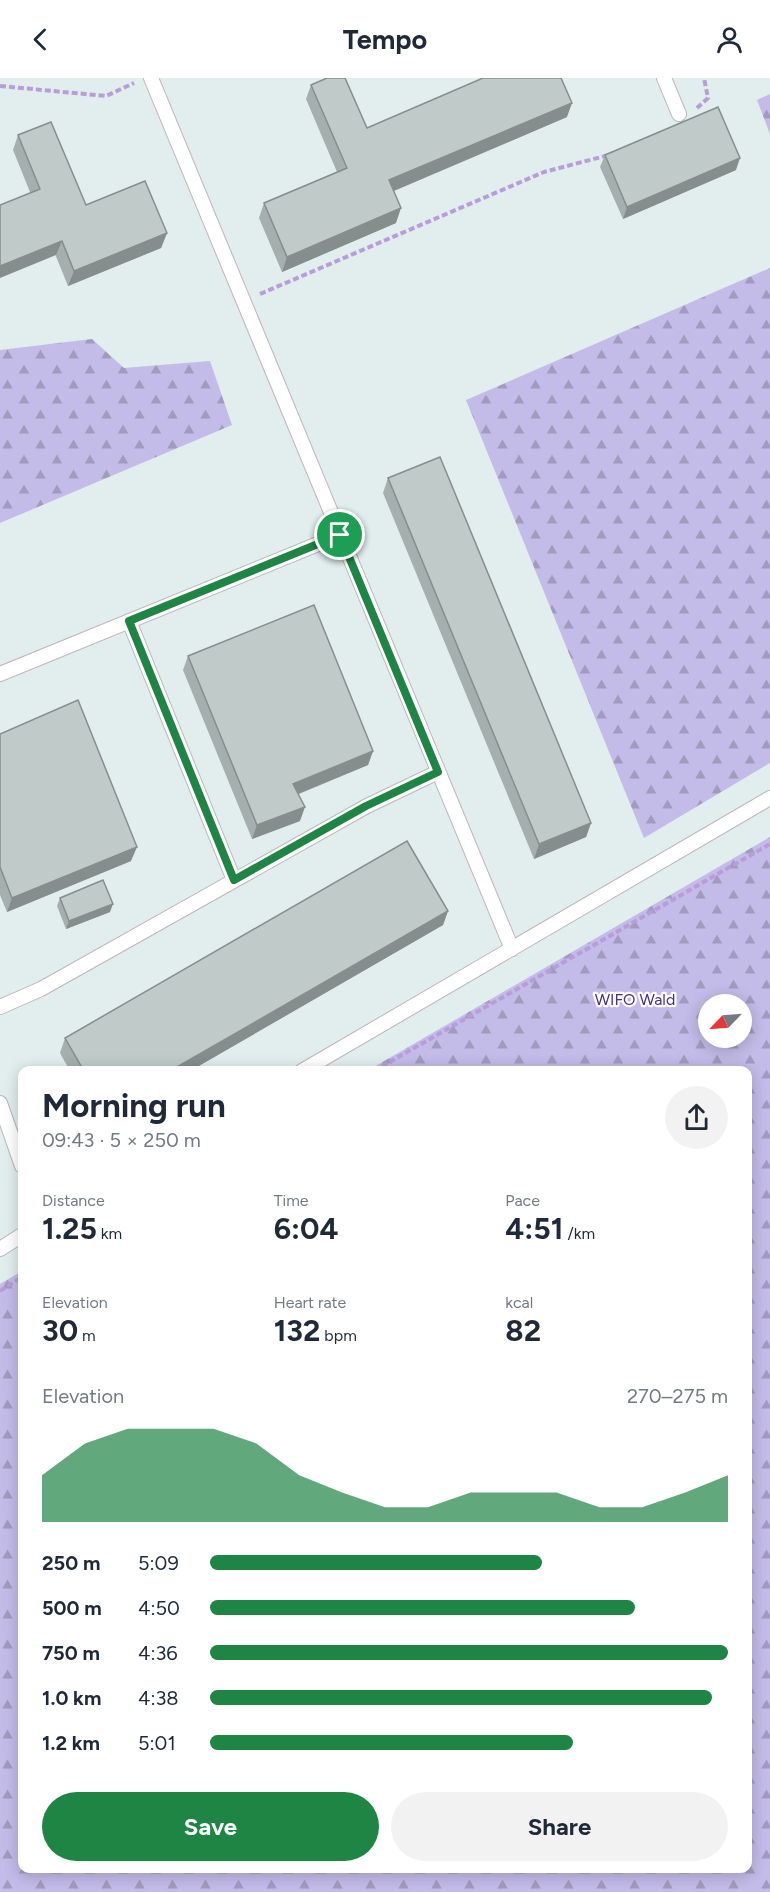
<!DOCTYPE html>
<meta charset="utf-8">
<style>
:root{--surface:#fff;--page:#f2f2f3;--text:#1f2937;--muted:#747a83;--accent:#1f8545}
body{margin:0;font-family:Figtree,sans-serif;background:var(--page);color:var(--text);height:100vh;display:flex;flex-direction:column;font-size:22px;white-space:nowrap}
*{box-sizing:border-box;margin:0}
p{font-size:20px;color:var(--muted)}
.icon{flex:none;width:33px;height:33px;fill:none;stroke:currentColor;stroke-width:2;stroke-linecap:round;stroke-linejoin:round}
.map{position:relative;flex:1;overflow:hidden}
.details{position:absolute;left:18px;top:988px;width:734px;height:807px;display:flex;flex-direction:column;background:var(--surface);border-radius:12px;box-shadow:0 3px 15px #0003}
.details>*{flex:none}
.needle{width:39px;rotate:245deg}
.buttons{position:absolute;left:698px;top:916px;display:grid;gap:12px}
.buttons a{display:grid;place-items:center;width:54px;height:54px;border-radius:50%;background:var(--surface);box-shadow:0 3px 15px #0003;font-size:30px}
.pin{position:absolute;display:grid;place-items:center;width:51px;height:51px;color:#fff;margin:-26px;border:3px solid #fff;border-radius:50%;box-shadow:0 2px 6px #0007}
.round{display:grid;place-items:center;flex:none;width:63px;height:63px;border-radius:32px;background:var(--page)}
.summary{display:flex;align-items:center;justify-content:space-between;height:102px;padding:0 24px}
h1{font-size:33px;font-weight:700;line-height:45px}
.figures{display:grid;grid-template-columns:repeat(3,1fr);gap:9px;height:102px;padding:6px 24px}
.figures div{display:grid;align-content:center}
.figures b{font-size:30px;font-weight:700}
.figures small{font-size:16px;font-weight:400}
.figures p{font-size:16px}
.chart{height:168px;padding:12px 24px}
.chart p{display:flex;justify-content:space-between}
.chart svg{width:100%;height:108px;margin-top:6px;fill:var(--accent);opacity:.7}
.primary-button{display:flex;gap:12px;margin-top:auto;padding:12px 24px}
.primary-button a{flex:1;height:69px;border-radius:36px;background:var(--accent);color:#fff;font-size:24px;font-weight:700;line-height:69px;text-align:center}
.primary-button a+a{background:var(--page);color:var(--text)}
ul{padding:0 24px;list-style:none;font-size:20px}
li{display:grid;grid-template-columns:96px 72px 1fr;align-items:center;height:45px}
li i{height:15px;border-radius:8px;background:var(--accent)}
header{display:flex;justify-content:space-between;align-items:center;height:78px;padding:0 24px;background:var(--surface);font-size:27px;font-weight:700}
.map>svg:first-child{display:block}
</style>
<header><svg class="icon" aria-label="back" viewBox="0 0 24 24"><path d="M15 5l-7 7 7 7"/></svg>Tempo<svg class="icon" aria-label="person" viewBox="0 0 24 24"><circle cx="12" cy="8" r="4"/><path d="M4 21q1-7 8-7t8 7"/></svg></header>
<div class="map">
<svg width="770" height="1814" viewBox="0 0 770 1814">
<defs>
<pattern id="forest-firs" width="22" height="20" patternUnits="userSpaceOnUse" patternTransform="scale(1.5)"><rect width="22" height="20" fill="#c3bbe8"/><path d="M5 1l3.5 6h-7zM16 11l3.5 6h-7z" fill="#a29bbf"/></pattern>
</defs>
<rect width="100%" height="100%" fill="#e1eeed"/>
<path fill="url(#forest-firs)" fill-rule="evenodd" d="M770,16V56L757,22Z
M770,190V685L644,760L466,322Z
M92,261L124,290L210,283L232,347L0,445V272Z
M770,759V1814H0V1206L22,1193V1791H747V993H367ZM708,927H741V960H708Z"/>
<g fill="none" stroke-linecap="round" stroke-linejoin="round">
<defs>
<path id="service" d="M151,0L512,871
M664,0L679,36
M129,543L234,802
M0,596L340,457
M0,929L41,911L367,728L438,694
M302,993L770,720
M0,1025L22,1088
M0,1171L22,1157"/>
</defs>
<use href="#service" stroke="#bfb6b8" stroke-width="16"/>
<path stroke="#b89dda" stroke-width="4" stroke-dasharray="6 3" stroke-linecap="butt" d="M0,8L106,18L134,5
M697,30L708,20L704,0
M260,216L544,94L609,77
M374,993L770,766
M0,1213L22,1199"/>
<use href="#service" stroke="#fff" stroke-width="14"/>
</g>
<path fill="#a5afad" d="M311,7L367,50L567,39L394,113L396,145L282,194L259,140L264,125L337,94L306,21Z
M18,57L86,127L167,155L161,170L68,208L13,72Z
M605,77L736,92L623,141L600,89Z
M388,400L591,745L586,759L534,781L383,415Z
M188,578L373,673L368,687L299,716L300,743L252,761L183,592Z
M0,656L131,783L7,834L0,817Z
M60,820L110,834L66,851L57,828Z
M448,833L443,847L190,993H70L60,975L65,960Z"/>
<path fill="#868e8d" d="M572,25L567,39L384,117L389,102Z
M740,80L736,92L623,141L627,129Z
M401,130L396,145L282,194L287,179Z
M167,155L161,170L68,208L74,193Z
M62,163L56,177L0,200V188Z
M373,673L368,687L288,720L293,706Z
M305,729L300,743L252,761L257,747Z
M591,745L586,759L534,781L539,766Z
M137,769L131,783L7,834L12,820Z
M113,826L110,834L66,851L69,843Z
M448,833L443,847L190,993H170Z"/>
<path fill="#c0cbc9" stroke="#868e8d" stroke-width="1.5" d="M327,0H345L367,50L483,0H561L572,25L389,102L401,130L287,179L264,125L347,90L311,7Z
M718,29L740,80L627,129L605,77Z
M51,44L86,127L145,103L167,155L74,193L62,163L0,188V127L40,111L18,57Z
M440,379L591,745L539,766L388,400Z
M314,527L373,673L293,706L305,729L257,747L188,578Z
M78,622L137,769L12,820L0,789V656Z
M407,763L448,833L170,993H84L65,960Z
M103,802L113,826L69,843L60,820Z"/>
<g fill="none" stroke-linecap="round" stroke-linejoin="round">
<defs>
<path id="route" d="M340,457L438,694L366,728L234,802L129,543Z"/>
</defs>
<use href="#route" stroke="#fff" stroke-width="12"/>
<use href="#route" stroke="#1f8545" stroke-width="8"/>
</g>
<g text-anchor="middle" stroke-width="4.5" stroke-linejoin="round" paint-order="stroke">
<g font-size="16" fill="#45308c" stroke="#fff">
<text x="635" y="927">WIFO Wald</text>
</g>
</g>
</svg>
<div class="buttons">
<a><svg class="needle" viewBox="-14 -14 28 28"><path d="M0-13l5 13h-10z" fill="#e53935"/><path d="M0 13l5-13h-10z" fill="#747a83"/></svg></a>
</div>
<div class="pin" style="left:340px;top:457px;background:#1e9e55"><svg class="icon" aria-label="arrive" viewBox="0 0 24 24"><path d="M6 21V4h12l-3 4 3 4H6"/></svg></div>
<section class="details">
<div class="summary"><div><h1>Morning run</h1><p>09:43 · 5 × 250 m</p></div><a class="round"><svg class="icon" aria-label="share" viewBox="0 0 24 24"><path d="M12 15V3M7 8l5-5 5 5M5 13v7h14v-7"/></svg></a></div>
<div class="figures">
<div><p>Distance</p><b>1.25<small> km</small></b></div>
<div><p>Time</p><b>6:04</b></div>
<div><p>Pace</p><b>4:51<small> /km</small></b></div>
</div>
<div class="figures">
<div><p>Elevation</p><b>30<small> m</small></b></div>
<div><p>Heart rate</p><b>132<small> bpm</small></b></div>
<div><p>kcal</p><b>82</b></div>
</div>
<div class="chart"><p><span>Elevation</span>270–275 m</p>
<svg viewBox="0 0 160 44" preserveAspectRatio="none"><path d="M0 44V25L10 12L20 6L30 6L40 6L50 12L60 25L70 32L80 38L90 38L100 32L110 32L120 32L130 38L140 38L150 32L160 25V44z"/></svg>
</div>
<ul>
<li><b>250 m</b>5:09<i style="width:64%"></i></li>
<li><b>500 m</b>4:50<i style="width:82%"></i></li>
<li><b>750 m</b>4:36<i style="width:100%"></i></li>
<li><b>1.0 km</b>4:38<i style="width:97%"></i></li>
<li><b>1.2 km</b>5:01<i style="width:70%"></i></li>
</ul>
<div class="primary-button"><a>Save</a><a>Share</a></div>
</section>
</div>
